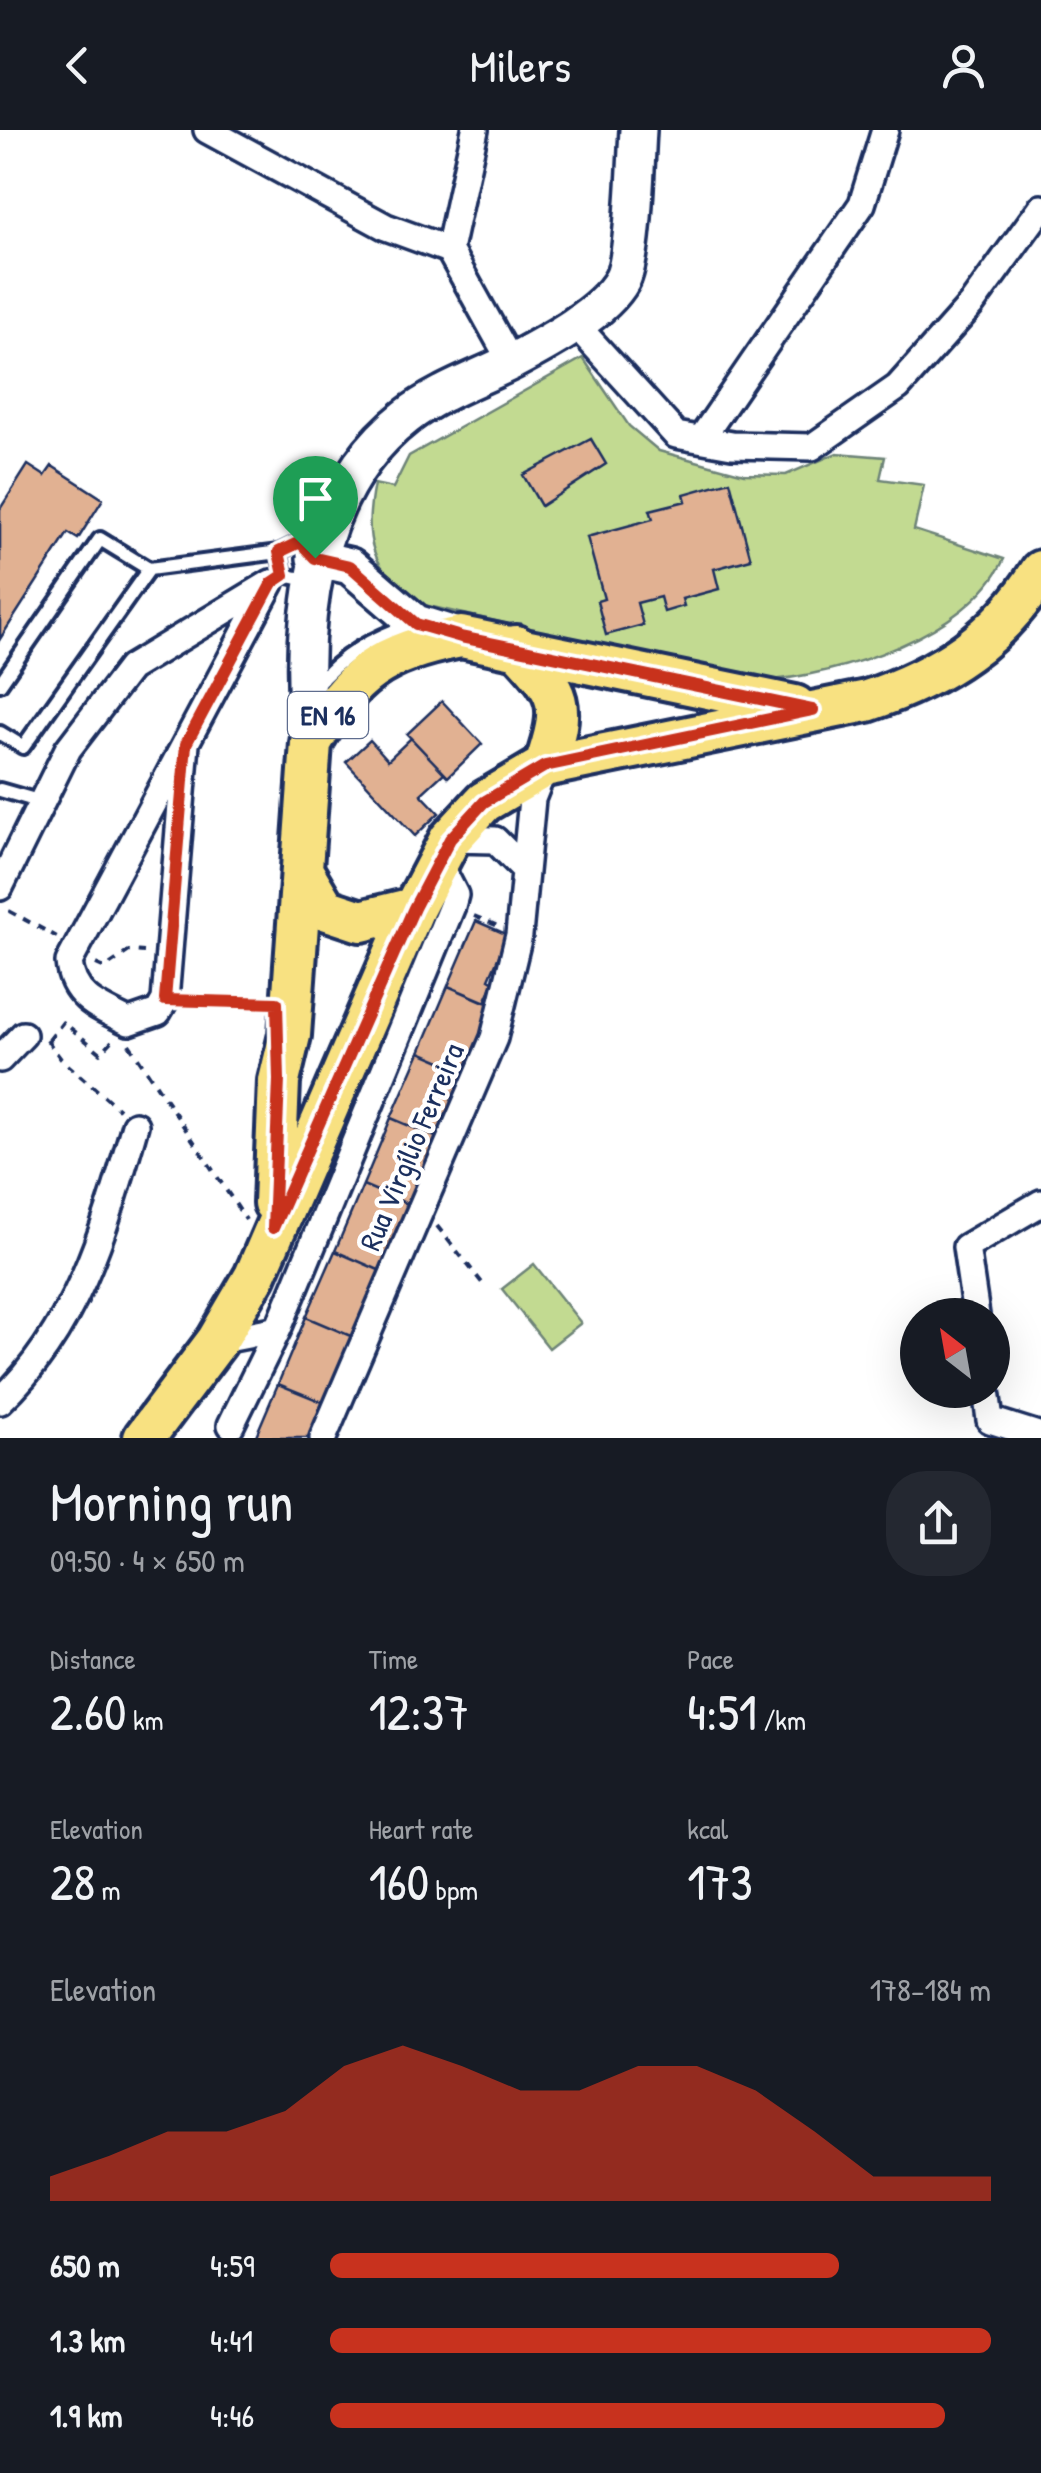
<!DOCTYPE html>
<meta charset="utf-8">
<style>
:root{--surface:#171b24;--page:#242831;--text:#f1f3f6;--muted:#9ea1a6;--accent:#c8321e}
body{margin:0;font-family:"Patrick Hand",sans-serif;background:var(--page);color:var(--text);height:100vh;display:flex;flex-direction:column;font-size:38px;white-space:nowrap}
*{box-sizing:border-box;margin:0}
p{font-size:32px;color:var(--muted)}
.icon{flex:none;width:55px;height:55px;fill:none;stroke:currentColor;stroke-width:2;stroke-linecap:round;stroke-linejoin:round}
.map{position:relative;height:1308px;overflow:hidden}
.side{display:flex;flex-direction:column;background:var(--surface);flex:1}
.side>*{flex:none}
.needle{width:65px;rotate:329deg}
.controls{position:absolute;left:900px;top:1168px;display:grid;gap:20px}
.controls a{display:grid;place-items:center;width:110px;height:110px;border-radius:50%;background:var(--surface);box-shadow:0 10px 40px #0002;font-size:50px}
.pin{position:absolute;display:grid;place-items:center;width:85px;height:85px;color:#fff;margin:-102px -42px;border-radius:50% 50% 50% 0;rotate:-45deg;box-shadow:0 0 10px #0007}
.pin .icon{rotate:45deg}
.round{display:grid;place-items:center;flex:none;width:105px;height:105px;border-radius:40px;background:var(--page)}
.head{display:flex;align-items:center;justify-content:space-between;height:170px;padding:0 50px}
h1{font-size:55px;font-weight:600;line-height:75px}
.figures{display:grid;grid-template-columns:repeat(3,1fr);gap:15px;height:170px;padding:10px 50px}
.figures div{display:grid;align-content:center}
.figures b{font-size:50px;font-weight:600}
.figures small{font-size:28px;font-weight:400}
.figures p{font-size:28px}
.chart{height:280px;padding:20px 50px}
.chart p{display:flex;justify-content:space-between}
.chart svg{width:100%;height:180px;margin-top:10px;fill:var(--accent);opacity:.7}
ul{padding:0 50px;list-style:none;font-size:32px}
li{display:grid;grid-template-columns:160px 120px 1fr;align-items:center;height:75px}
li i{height:25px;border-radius:12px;background:var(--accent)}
header{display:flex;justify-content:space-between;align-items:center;height:130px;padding:0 50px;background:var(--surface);font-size:45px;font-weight:600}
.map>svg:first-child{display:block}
</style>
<header><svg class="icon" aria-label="back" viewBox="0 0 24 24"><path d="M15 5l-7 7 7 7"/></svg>Milers<svg class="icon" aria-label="person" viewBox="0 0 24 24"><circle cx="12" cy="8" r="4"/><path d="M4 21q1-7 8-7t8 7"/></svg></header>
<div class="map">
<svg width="1041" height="1308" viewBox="0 0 1041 1308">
<rect width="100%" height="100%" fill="#fff"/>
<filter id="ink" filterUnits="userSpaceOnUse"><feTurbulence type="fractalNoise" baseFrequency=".01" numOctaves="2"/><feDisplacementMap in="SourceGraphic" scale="20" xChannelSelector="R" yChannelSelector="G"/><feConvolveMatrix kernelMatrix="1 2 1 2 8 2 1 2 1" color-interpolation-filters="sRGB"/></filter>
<g filter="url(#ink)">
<path fill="#c2da91" stroke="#6e8478" stroke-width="2.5" d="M583,228L629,296L659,321L744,344L786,345L837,323L885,327L880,349L924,355L914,400L1004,429C969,505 838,546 761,551L415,473C371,435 363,411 374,354L393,358L409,326Z
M534,1134L581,1193L549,1218L502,1159Z"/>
<path fill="#e1b192" stroke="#1b2f5e" stroke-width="2.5" d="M591,309L606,334L541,376L523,345Z
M28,335L45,346L52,336L103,369L78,409L68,403L0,509V379Z
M730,351L751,429L714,439L719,459L682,469L684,476L664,482L660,467L637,473L643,495L606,505L597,471L604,469L587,407L653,389L650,380L686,371L684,364Z
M442,571L482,614L448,647L407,604Z
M411,608L444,643L421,664L439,683L415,706L346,632L370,610L388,630Z
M476,791L508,805L489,849L494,852L485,872L448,856Z
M448,856L493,875L467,942L420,922Z
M420,922L467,942L438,1008L391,988Z
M391,988L438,1008L410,1075L363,1055Z
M363,1055L410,1075L381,1141L335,1121Z
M335,1121L381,1141L353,1207L306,1187Z
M306,1187L353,1207L325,1273L278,1254Z
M278,1254L325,1273L310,1308H255Z"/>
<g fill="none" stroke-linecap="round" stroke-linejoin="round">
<defs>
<path id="lane" d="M300,412L315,428L302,449L284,445L279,422Z
M0,554L100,409L149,439L279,422
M314,558C342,524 373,508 413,494
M0,603L23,617L149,439
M0,660L42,672"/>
<path id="street" d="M207,0L386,97L449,120
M475,0L449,120L511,232
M576,195L676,305L732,315L812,317L898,257L971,175L1041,78
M701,309L862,74L885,0
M186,614L165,870L158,882L129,892C100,878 72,868 69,832L271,453
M450,709L495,710L525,740
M0,757L68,619L130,538L271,453
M0,929L23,905
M976,1185L966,1117L1041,1073
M217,1211L278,1199L452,776L455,765L437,730
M986,1260L990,1290L1041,1306
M0,1271C78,1198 106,1094 135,995
M231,1295L278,1199
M323,1308L494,908L519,805L532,669L545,636"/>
<path id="secondary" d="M315,428L350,436L416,493L461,507
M311,613C296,500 310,362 406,287C436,263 479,248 513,231C545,214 604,183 622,150C634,128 636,30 638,0"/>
<path id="primary" d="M516,516C562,565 566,573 545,636
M302,740L325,779L361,791L414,778
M274,1073L279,951L290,905L311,613C352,543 381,523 461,507L795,576
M144,1308L217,1211L255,1146L414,778L450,709L484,672L545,636L867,571C942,546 999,509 1041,441"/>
</defs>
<use href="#lane" stroke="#1b2f5e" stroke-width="20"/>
<use href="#street" stroke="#1b2f5e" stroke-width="32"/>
<use href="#secondary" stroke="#1b2f5e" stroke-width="42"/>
<use href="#primary" stroke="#1b2f5e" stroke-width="48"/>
<path stroke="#1b2f5e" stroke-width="4" stroke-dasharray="8 8" stroke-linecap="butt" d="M9,781L57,807
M474,786L498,796
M96,834L105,838L129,821L144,822
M187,870L262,873
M47,910L61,929L119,979
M49,910L63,892L101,923L113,910
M129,914L246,1090
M437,1096L483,1154"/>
<use href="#lane" stroke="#fff" stroke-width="12"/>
<use href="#street" stroke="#fff" stroke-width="25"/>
<use href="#secondary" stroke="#fff" stroke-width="35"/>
<use href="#primary" stroke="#f8e181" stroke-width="40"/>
</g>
</g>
<g fill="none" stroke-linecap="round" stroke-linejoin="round" filter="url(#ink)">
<defs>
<path id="route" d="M300,412L315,428L350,436L416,494L461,507L813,580L545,636L484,672L450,709L414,778L273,1098L279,950L277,873L165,870L186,614L272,453L284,445L279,422Z"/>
</defs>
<use href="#route" stroke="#fff" stroke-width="20"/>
<use href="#route" stroke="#c8321e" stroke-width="12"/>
</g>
<g text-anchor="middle" stroke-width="9" stroke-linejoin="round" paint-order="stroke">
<rect fill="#fff" stroke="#5f6d8e" stroke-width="2.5" x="288" y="562" width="80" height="46" rx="8"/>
<g font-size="28" font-weight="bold" fill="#1b2f5e">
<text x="328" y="595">EN 16</text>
</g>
<g font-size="30" fill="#1b2f5e" stroke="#fff">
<text transform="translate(412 1017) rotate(-67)" y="10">Rua Virgílio Ferreira</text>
</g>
</g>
</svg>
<div class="controls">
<a><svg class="needle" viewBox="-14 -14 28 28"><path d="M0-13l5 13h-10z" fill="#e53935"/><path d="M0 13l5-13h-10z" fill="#9ea1a6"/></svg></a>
</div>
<div class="pin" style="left:315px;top:428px;background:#1e9e55"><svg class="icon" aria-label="arrive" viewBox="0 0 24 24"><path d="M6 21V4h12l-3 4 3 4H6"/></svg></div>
</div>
<section class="side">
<div class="head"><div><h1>Morning run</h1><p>09:50 · 4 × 650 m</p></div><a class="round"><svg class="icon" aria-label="share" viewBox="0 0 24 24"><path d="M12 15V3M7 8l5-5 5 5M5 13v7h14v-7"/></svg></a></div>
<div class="figures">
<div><p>Distance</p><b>2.60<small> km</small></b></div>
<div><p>Time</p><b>12:37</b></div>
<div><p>Pace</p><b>4:51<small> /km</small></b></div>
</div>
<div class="figures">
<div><p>Elevation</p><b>28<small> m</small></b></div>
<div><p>Heart rate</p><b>160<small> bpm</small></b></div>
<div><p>kcal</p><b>173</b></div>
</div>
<div class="chart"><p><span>Elevation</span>178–184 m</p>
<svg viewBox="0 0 160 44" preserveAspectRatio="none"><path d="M0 44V38L10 33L20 27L30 27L40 22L50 11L60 6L70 11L80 17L90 17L100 11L110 11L120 17L130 27L140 38L150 38L160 38V44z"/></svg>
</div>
<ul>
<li><b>650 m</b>4:59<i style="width:77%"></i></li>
<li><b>1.3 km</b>4:41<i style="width:100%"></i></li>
<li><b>1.9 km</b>4:46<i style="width:93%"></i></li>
</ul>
</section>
